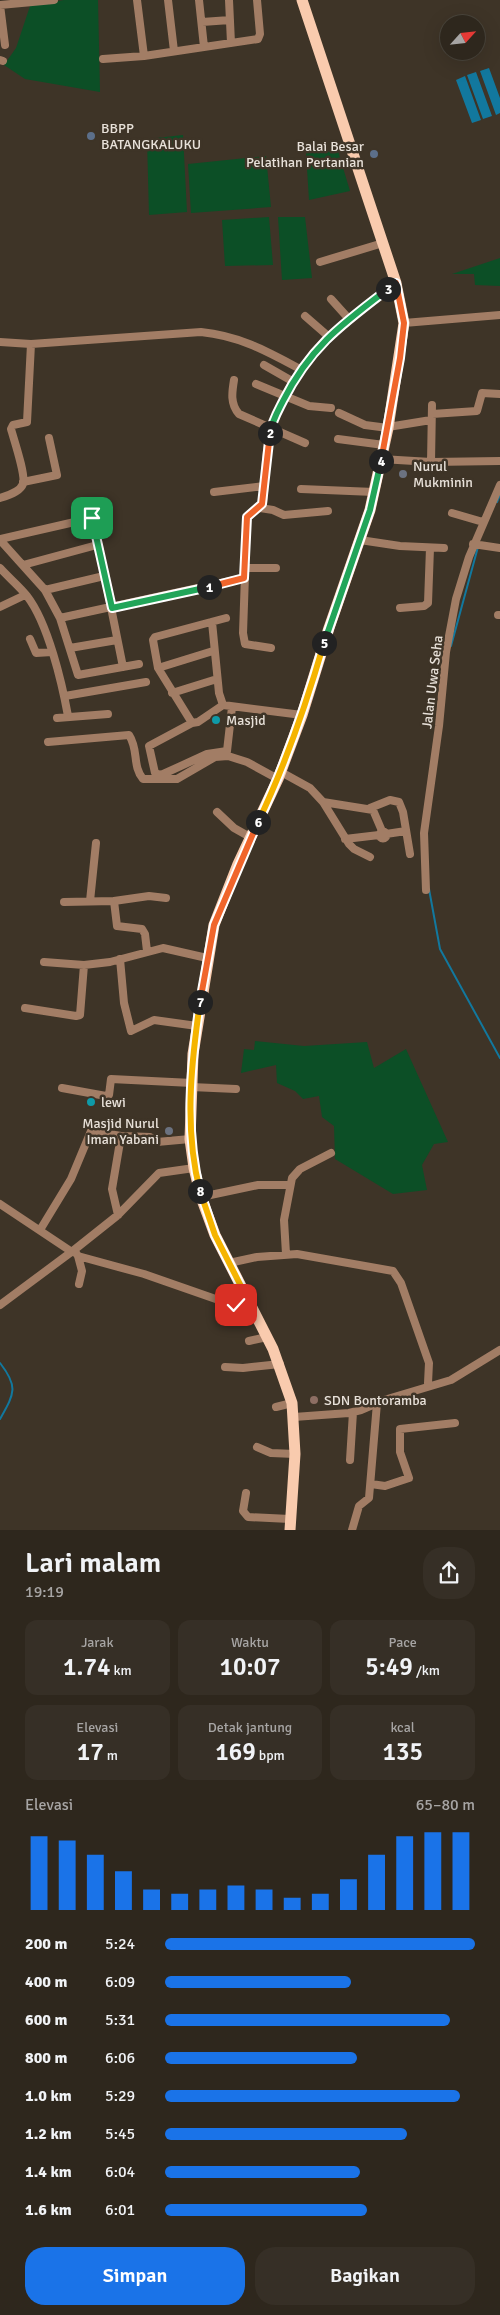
<!DOCTYPE html>
<html lang="id">
<meta charset="utf-8">
<style>
:root{--surface:#2e271d;--page:#362f26;--text:#f1f3f6;--muted:#a7a5a4;--line:#49443b;--accent:#1a73e8}
body{margin:0;font-family:Signika,sans-serif;background:var(--page);color:var(--text);height:100vh;display:flex;flex-direction:column;font-size:19px;white-space:nowrap}
*{box-sizing:border-box;margin:0}
p{font-size:16px;color:var(--muted)}
.icon{flex:none;width:28px;height:28px;fill:none;stroke:currentColor;stroke-width:2;stroke-linecap:round;stroke-linejoin:round}
.map{position:relative;height:1530px;overflow:hidden}
.panel{display:flex;flex-direction:column;background:var(--surface);flex:1}
.panel>*{flex:none}
.needle{width:32px;rotate:63deg}
.fabs{position:absolute;left:440px;top:15px;display:grid;gap:10px}
.fabs a{display:grid;place-items:center;width:45px;height:45px;border-radius:50%;background:var(--surface);box-shadow:0 5px 20px #0002,0 0 0 1px var(--line);font-size:25px}
.pin{position:absolute;display:grid;place-items:center;width:42px;height:42px;color:#fff;margin:-21px;border-radius:10px;box-shadow:0 2px 8px #0006}
.km{position:absolute;width:25px;height:25px;margin:-12px;border-radius:50%;background:#222;color:#fff;font-size:14px;line-height:25px;text-align:center}
.round{display:grid;place-items:center;flex:none;width:52px;height:52px;border-radius:20px;background:var(--page)}
.headline{display:flex;align-items:center;justify-content:space-between;height:85px;padding:0 25px}
h1{font-size:28px;font-weight:600;line-height:38px}
.metrics{display:grid;grid-template-columns:repeat(3,1fr);gap:8px;height:85px;padding:5px 25px}
.metrics div{display:grid;align-content:center;border-radius:12px;background:var(--page);text-align:center}
.metrics b{font-size:25px;font-weight:600}
.metrics small{font-size:14px;font-weight:400}
.metrics p{font-size:14px}
.chart{height:140px;padding:10px 25px}
.chart p{display:flex;justify-content:space-between}
.chart svg{width:100%;height:90px;margin-top:5px;stroke:var(--accent);stroke-width:6}
.button{display:flex;gap:10px;margin-top:auto;padding:10px 25px}
.button a{flex:1;height:58px;border-radius:20px;background:var(--accent);color:#fff;font-size:20px;font-weight:600;line-height:58px;text-align:center}
.button a+a{background:var(--page);color:var(--text)}
ul{padding:0 25px;list-style:none;font-size:16px}
li{display:grid;grid-template-columns:80px 60px 1fr;align-items:center;height:38px}
li i{height:12px;border-radius:6px;background:var(--accent)}
.map>svg:first-child{display:block}
</style>
<div class="map">
<svg width="500" height="1530" viewBox="0 0 500 1530">
<rect width="100%" height="100%" fill="#3e3427"/>
<path fill="#0c4f26" d="M64,0H98L100,92L25,79L4,65L16,48L30,6Z
M183,135L187,212L149,215L147,139Z
M338,151L350,191L309,200L306,153Z
M266,156L271,207L191,213L188,164Z
M269,217L273,265L225,266L222,220Z
M278,217H305L312,278L282,280Z
M500,258V286L475,285L474,274H452Z
M255,1041L304,1046L367,1042L374,1068L406,1049L448,1142L434,1144L422,1165L427,1190L393,1194L335,1159L334,1126L322,1117L319,1096L303,1099L295,1091L277,1083L276,1065L241,1073L244,1049L254,1050Z"/>
<path fill="#12789e" d="M489,68L500,98V113L496,115L480,71Z
M476,72L492,116L483,119L467,75Z
M465,76L481,120L472,123L456,80Z"/>
<g fill="none" stroke-linecap="round" stroke-linejoin="round">
<path stroke="#12789e" stroke-width="2" d="M497,502L500,495
M451,646L478,547
M429,889L440,949L500,1058
M0,1363C19,1387 14,1394 0,1419"/>
<path stroke="#a27d65" stroke-width="8" d="M137,0L144,56
M168,0L174,51
M199,0L204,47
M229,0L231,43
M0,5L54,0
M0,5L5,45
M202,22L230,20
M103,59L144,56L258,39L260,34L257,0
M0,60L3,61
M320,262L383,243
M331,299L349,319
M305,316L328,336
M404,323L500,315
M0,342L31,344L201,332C240,336 266,351 300,369
M264,365L292,381
M234,380C232,392 230,404 239,414L305,443
M256,384L309,406L331,408
M339,413L365,425L388,428
M432,414L477,411L482,393L500,394
M388,427L431,420
M338,439L384,445
M381,459L431,462L500,461
M431,462L432,405
M23,482L57,475L49,438
M301,489L374,492
M214,492L264,486
M0,498C7,496 20,492 23,484C26,475 14,440 11,429L13,425L27,422L31,344
M90,503L123,667
M260,508L273,510L284,515L328,511
M452,513L483,522
M0,539L92,518
M0,540L45,590L60,618L78,675L139,664
M360,540L400,546L444,548
M473,544L500,548
M23,565L97,545
M0,568C9,578 19,586 27,596C48,623 62,683 68,716
M245,568H276
M45,590L104,576
M0,607L25,595
M400,608L424,606L428,603L430,548
M498,615H500
M60,618L244,578
M212,622L219,693L223,705L302,715
M30,639L36,653L52,652
M70,648L117,640
M271,648L245,644L243,633L247,517L263,504C266,479 264,453 271,428C273,419 279,409 283,400C311,344 348,320 396,283
M158,668L213,651
M172,693L217,679
M65,696L146,682
M223,705L198,722L192,723L158,668L153,640L155,637L226,618
M57,718L108,714
M192,723L149,746L155,773L161,775L207,754L227,751L232,707
M48,742L129,735C139,750 132,766 143,779H177L215,757L228,756L247,762L278,779
M281,772L310,788L323,802L373,810L382,831
M323,802L349,844L354,849L370,857
M370,808L390,800L399,802L403,812L410,854
M217,812L234,828L250,837
M379.5 835a3.5 3.5 0 1 1 7 0a3.5 3.5 0 1 1-7 0Z
M386,834L406,831
M345,839L379,835
M426,890L424,833L439,726L446,652L456,599L469,557L500,485
M90,901L96,843
M114,901L149,896L166,898
M64,902L114,901L117,926L142,929L145,934L147,951
M120,959L124,1003L131,1031L154,1020L197,1026
M44,962L84,965L110,962L163,948L207,958
M25,1008L76,1016L80,1015L84,965
M191,1087L236,1089
M62,1088L106,1096L109,1095L111,1079L192,1083
M201,1197L258,1185H290
M0,1204L72,1252
M118,1215L112,1189L121,1136L150,1137L157,1142L190,1139
M40,1230L71,1179L91,1131L121,1136
M74,1250L78,1256L144,1274L230,1304L242,1305L249,1302
M286,1254L284,1220L292,1178L300,1169L331,1153
M78,1256L82,1271L79,1284
M229,1263L257,1257L297,1254L393,1271L401,1283L429,1363L428,1383
M0,1305L74,1250L118,1215L159,1173L194,1168
M249,1341L267,1337
M225,1367L243,1368L280,1364
M276,1407L292,1403
M294,1417L349,1413L361,1410L384,1400L451,1380L500,1350
M257,1447L271,1453L295,1454
M350,1460L353,1412
M371,1484L385,1486L409,1478L400,1452V1429L455,1423
M246,1493L243,1511L248,1517L290,1519
M352,1530L359,1506L369,1498L377,1403"/>
<path stroke="#f9cbae" stroke-width="11" d="M290,1530L295,1454L292,1403L273,1349L215,1235L201,1197L194,1168L190,1139L193,1054L214,925L238,864L278,779L302,715L329,628L370,510L388,428L404,323L396,283L302,0"/>
</g>
<g fill="none" stroke-linecap="round" stroke-linejoin="round">
<defs>
<path id="split-1" d="M92,518L112,608L209,587"/>
<path id="split-2" d="M209,587L244,578L247,517L262,504L270,433"/>
<path id="split-3" d="M270,433C272,421 278,411 283,401C310,347 342,324 388,289"/>
<path id="split-4" d="M381,461L400,358L404,323L396,283L388,289"/>
<path id="split-5" d="M324,643L370,510L381,461"/>
<path id="split-6" d="M258,822C286,764 306,705 324,643"/>
<path id="split-7" d="M200,1002L214,925L258,822"/>
<path id="split-8" d="M200,1191C184,1129 191,1065 200,1002"/>
<path id="split-9" d="M200,1191L215,1235L249,1302L236,1305"/>
</defs>
<use href="#split-1" stroke="#fff" stroke-width="10"/>
<use href="#split-2" stroke="#fff" stroke-width="10"/>
<use href="#split-3" stroke="#fff" stroke-width="10"/>
<use href="#split-4" stroke="#fff" stroke-width="10"/>
<use href="#split-5" stroke="#fff" stroke-width="10"/>
<use href="#split-6" stroke="#fff" stroke-width="10"/>
<use href="#split-7" stroke="#fff" stroke-width="10"/>
<use href="#split-8" stroke="#fff" stroke-width="10"/>
<use href="#split-9" stroke="#fff" stroke-width="10"/>
<use href="#split-1" stroke="#22a559" stroke-width="6"/>
<use href="#split-2" stroke="#f0652b" stroke-width="6"/>
<use href="#split-3" stroke="#22a559" stroke-width="6"/>
<use href="#split-4" stroke="#f0652b" stroke-width="6"/>
<use href="#split-5" stroke="#22a559" stroke-width="6"/>
<use href="#split-6" stroke="#f5b400" stroke-width="6"/>
<use href="#split-7" stroke="#f0652b" stroke-width="6"/>
<use href="#split-8" stroke="#f5b400" stroke-width="6"/>
<use href="#split-9" stroke="#f5b400" stroke-width="6"/>
</g>
<g fill="#5c6f8a" stroke="#3e3427" stroke-width="2">
<circle cx="91" cy="136" r="5"/>
<circle cx="374" cy="154" r="5"/>
</g>
<g fill="#6b7280" stroke="#3e3427" stroke-width="2">
<circle cx="403" cy="474" r="5"/>
<circle cx="169" cy="1131" r="5"/>
</g>
<g fill="#0f9aa8" stroke="#3e3427" stroke-width="2">
<circle cx="216" cy="720" r="5"/>
<circle cx="91" cy="1102" r="5"/>
</g>
<circle fill="#8d6e63" stroke="#3e3427" stroke-width="2" cx="314" cy="1400" r="5"/>
<g text-anchor="middle" stroke-width="5" stroke-linejoin="round" paint-order="stroke">
<g font-size="14" fill="#e8e1d9" stroke="#3e3427" text-anchor="start">
<text x="101" y="133">BBPP<tspan x="101" dy="16">BATANGKALUKU</tspan></text>
<text x="364" y="151" text-anchor="end">Balai Besar<tspan x="364" dy="16">Pelatihan Pertanian</tspan></text>
<text x="413" y="471">Nurul<tspan x="413" dy="16">Mukminin</tspan></text>
<text x="226" y="725">Masjid</text>
<text x="101" y="1107">lewi</text>
<text x="159" y="1128" text-anchor="end">Masjid Nurul<tspan x="159" dy="16">Iman Yabani</tspan></text>
<text x="324" y="1405">SDN Bontoramba</text>
</g>
<g font-size="14" fill="#e8e1d9" stroke="#3e3427">
<text transform="translate(432 682) rotate(-83)" y="5">Jalan Uwa Seha</text>
</g>
</g>
</svg>
<div class="fabs">
<a><svg class="needle" viewBox="-14 -14 28 28"><path d="M0-13l5 13h-10z" fill="#e53935"/><path d="M0 13l5-13h-10z" fill="#a7a5a4"/></svg></a>
</div>
<div class="pin" style="left:92px;top:518px;background:#1e9e55"><svg class="icon" aria-label="arrive" viewBox="0 0 24 24"><path d="M6 21V4h12l-3 4 3 4H6"/></svg></div>
<div class="pin" style="left:236px;top:1305px;background:#d93025"><svg class="icon" aria-label="check" viewBox="0 0 24 24"><path d="M5 12l5 5 9-10"/></svg></div>
<b class="km" style="left:209px;top:587px">1</b>
<b class="km" style="left:270px;top:433px">2</b>
<b class="km" style="left:388px;top:289px">3</b>
<b class="km" style="left:381px;top:461px">4</b>
<b class="km" style="left:324px;top:643px">5</b>
<b class="km" style="left:258px;top:822px">6</b>
<b class="km" style="left:200px;top:1002px">7</b>
<b class="km" style="left:200px;top:1191px">8</b>
</div>
<section class="panel">
<div class="headline"><div><h1>Lari malam</h1><p>19:19</p></div><a class="round"><svg class="icon" aria-label="share" viewBox="0 0 24 24"><path d="M12 15V3M7 8l5-5 5 5M5 13v7h14v-7"/></svg></a></div>
<div class="metrics">
<div><p>Jarak</p><b>1.74<small> km</small></b></div>
<div><p>Waktu</p><b>10:07</b></div>
<div><p>Pace</p><b>5:49<small> /km</small></b></div>
</div>
<div class="metrics">
<div><p>Elevasi</p><b>17<small> m</small></b></div>
<div><p>Detak jantung</p><b>169<small> bpm</small></b></div>
<div><p>kcal</p><b>135</b></div>
</div>
<div class="chart"><p><span>Elevasi</span>65–80 m</p>
<svg viewBox="0 0 160 44" preserveAspectRatio="none"><path d="M5 44V8M15 44V10M25 44V17M35 44V25M45 44V34M55 44V36M65 44V34M75 44V32M85 44V34M95 44V38M105 44V36M115 44V29M125 44V17M135 44V8M145 44V6M155 44V6"/></svg>
</div>
<ul>
<li><b>200 m</b>5:24<i style="width:100%"></i></li>
<li><b>400 m</b>6:09<i style="width:60%"></i></li>
<li><b>600 m</b>5:31<i style="width:92%"></i></li>
<li><b>800 m</b>6:06<i style="width:62%"></i></li>
<li><b>1.0 km</b>5:29<i style="width:95%"></i></li>
<li><b>1.2 km</b>5:45<i style="width:78%"></i></li>
<li><b>1.4 km</b>6:04<i style="width:63%"></i></li>
<li><b>1.6 km</b>6:01<i style="width:65%"></i></li>
</ul>
<div class="button"><a>Simpan</a><a>Bagikan</a></div>
</section>
